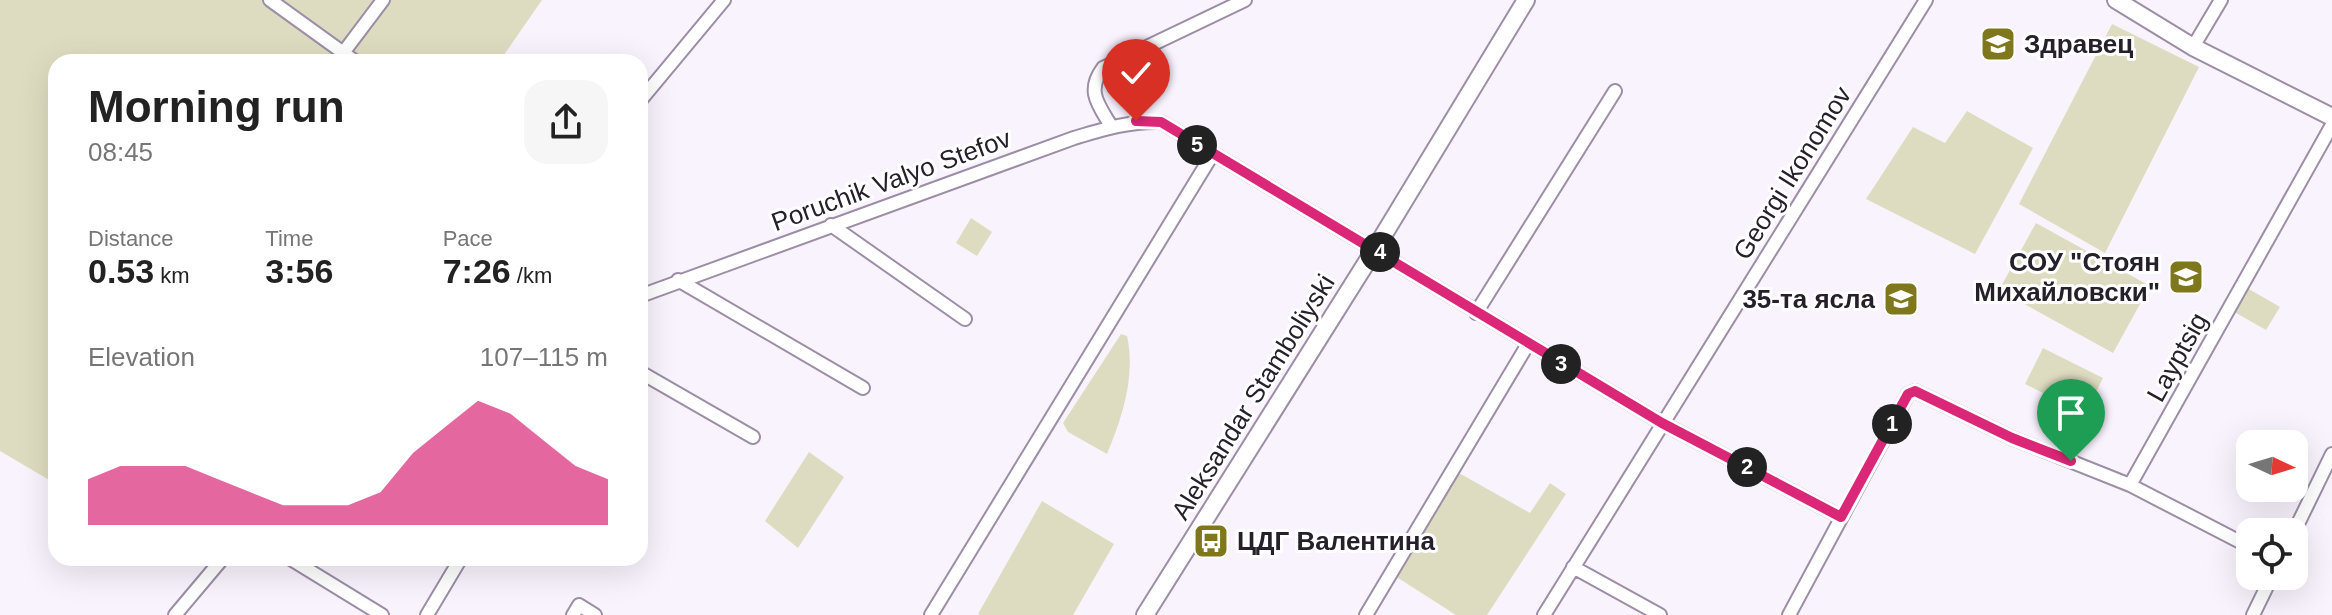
<!DOCTYPE html>
<meta charset="utf-8">
<style>
:root{--surface:#fff;--page:#f6f6f6;--text:#222;--muted:#767676;--accent:#db2777}
body{margin:0;font-family:Arial,sans-serif;background:var(--page);color:var(--text);height:100vh;display:flex;flex-direction:column;font-size:30px;white-space:nowrap}
*{box-sizing:border-box;margin:0}
p{font-size:26px;color:var(--muted)}
.icon{flex:none;width:44px;height:44px;fill:none;stroke:currentColor;stroke-width:2;stroke-linecap:round;stroke-linejoin:round}
.map{position:relative;flex:1;overflow:hidden}
.details{position:absolute;left:48px;top:54px;width:600px;height:512px;display:flex;flex-direction:column;background:var(--surface);border-radius:24px;box-shadow:0 8px 32px #0002}
.details>*{flex:none}
.needle{width:52px;rotate:94deg}
.tools{position:absolute;left:2236px;top:430px;display:grid;gap:16px}
.tools a{display:grid;place-items:center;width:72px;height:72px;border-radius:16px;background:var(--surface);box-shadow:0 8px 32px #0002;font-size:40px}
.pin{position:absolute;display:grid;place-items:center;width:68px;height:68px;color:#fff;margin:-82px -34px;border-radius:50% 50% 50% 0;rotate:-45deg;box-shadow:0 0 8px #0007}
.pin .icon{rotate:45deg}
.km{position:absolute;width:40px;height:40px;margin:-20px;border-radius:50%;background:#222;color:#fff;font-size:22px;line-height:40px;text-align:center}
.round{display:grid;place-items:center;flex:none;width:84px;height:84px;border-radius:24px;background:var(--page)}
.head{display:flex;align-items:center;justify-content:space-between;height:136px;padding:0 40px}
h1{font-size:44px;font-weight:800;line-height:60px}
.metrics{display:grid;grid-template-columns:repeat(3,1fr);gap:12px;height:136px;padding:8px 40px}
.metrics div{display:grid;align-content:center}
.metrics b{font-size:34px;font-weight:800}
.metrics small{font-size:22px;font-weight:400}
.metrics p{font-size:22px}
.chart{height:224px;padding:16px 40px}
.chart p{display:flex;justify-content:space-between}
.chart svg{width:100%;height:144px;margin-top:8px;fill:var(--accent);opacity:.7}
.map>svg:first-child{display:block}
</style>
<div class="map">
<svg width="2332" height="615" viewBox="0 0 2332 615">
<rect width="100%" height="100%" fill="#f9f3fe"/>
<path fill="#dedcc0" d="M0,0H542L499,62H56V484L0,451Z
M2112,24L2199,67L2105,253L2019,204Z
M1967,111L2033,148L1975,254L1866,199L1913,127L1945,143Z
M971,218L992,232L977,256L956,243Z
M2036,223L2150,286L2113,353L1999,290Z
M2242,285L2280,307L2266,330L2229,309Z
M1121,334L1127,336C1136,376 1122,418 1107,454L1068,432L1063,423Z
M2043,348L2103,378L2085,414L2025,384Z
M809,452L844,477L798,548L765,521Z
M1459,473L1530,513L1550,483L1566,494L1487,615H1456L1395,576Z
M1042,501L1114,544L1073,615H980L978,614Z"/>
<g fill="none" stroke-linecap="round" stroke-linejoin="round">
<defs>
<path id="minor" d="M270,0L356,62
M2193,47L2221,0
M343,53L383,0
M640,101L724,0
M1111,126C1098,104 1086,91 1103,68L1245,0
M831,225L965,319
M678,280L863,388
M640,296L1074,138C1104,129 1129,121 1161,122L1662,423L1841,517
M1476,313L1615,91
M640,372L753,437
M2130,485L2332,125
M2294,532L2332,454
M289,558L382,615
M1573,567L1660,615
M175,615L223,558
M427,615L461,558
M573,615L579,605L595,615
M931,615L1212,155
M1366,615L1528,344
M1544,615L1926,0
M1789,615L1908,394L1915,391L2012,438L2130,485L2250,547
M2253,615L2272,576"/>
<path id="tertiary" d="M2116,0L2193,47L2332,117
M1145,615L1375,249L1526,0"/>
</defs>
<use href="#minor" stroke="#9b8ea6" stroke-width="16"/>
<use href="#tertiary" stroke="#9b8ea6" stroke-width="20"/>
<use href="#minor" stroke="#fff" stroke-width="12"/>
<use href="#tertiary" stroke="#fff" stroke-width="16"/>
</g>
<g fill="none" stroke-linecap="round" stroke-linejoin="round">
<defs>
<path id="route" d="M1136,121L1161,122L1662,423L1841,517L1908,394L1915,391L2012,438L2071,461"/>
</defs>
<use href="#route" stroke="#fff" stroke-width="16"/>
<use href="#route" stroke="#db2777" stroke-width="10"/>
</g>
<defs>
<symbol id="school-square" viewBox="-11 -11 22 22"><rect x="-9" y="-9" width="18" height="18" rx="4" fill="#7e771c" stroke="#fff"/><path d="M0-5L7-2L0 1L-7-2ZM-4 1L0 2.5L4 1V4Q0 6-4 4Z" fill="#fff"/></symbol>
<symbol id="bus-square" viewBox="-11 -11 22 22"><rect x="-9" y="-9" width="18" height="18" rx="4" fill="#7e771c" stroke="#fff"/><path d="M-5-6H5V4H4V6H2V4H-2V6H-4V4H-5ZM-3.5-4V0h7V-4ZM-3.5 1.2v1.5H-2V1.2ZM2 1.2v1.5H3.5V1.2Z" fill="#fff"/></symbol>
</defs>
<g fill-rule="evenodd">
<use href="#school-square" x="1978" y="24" width="40" height="40"/>
<use href="#school-square" x="2166" y="257" width="40" height="40"/>
<use href="#school-square" x="1881" y="279" width="40" height="40"/>
<use href="#bus-square" x="1191" y="521" width="40" height="40"/>
</g>
<g text-anchor="middle" stroke-width="6" stroke-linejoin="round" paint-order="stroke">
<g font-size="26" font-weight="bold" fill="#25202a" stroke="#fff" text-anchor="start">
<text x="2024" y="53">Здравец</text>
<text x="2160" y="271" text-anchor="end">СОУ "Стоян<tspan x="2160" dy="30">Михайловски"</tspan></text>
<text x="1875" y="308" text-anchor="end">35-та ясла</text>
<text x="1237" y="550">ЦДГ Валентина</text>
</g>
<g font-size="26" fill="#25202a" stroke="#fff">
<text transform="translate(1792 173) rotate(-58)" y="9">Georgi Ikonomov</text>
<text transform="translate(891 180) rotate(-20)" y="9">Poruchik Valyo Stefov</text>
<text transform="translate(2177 357) rotate(-61)" y="9">Layptsig</text>
<text transform="translate(1253 397) rotate(-58)" y="9">Aleksandar Stamboliyski</text>
</g>
</g>
</svg>
<div class="tools">
<a><svg class="needle" viewBox="-14 -14 28 28"><path d="M0-13l5 13h-10z" fill="#e53935"/><path d="M0 13l5-13h-10z" fill="#767676"/></svg></a>
<a><svg class="icon" aria-label="locate" viewBox="0 0 24 24"><circle cx="12" cy="12" r="6"/><path d="M12 2v4M12 18v4M2 12h4M18 12h4"/></svg></a>
</div>
<div class="pin" style="left:2071px;top:461px;background:#1e9e55"><svg class="icon" aria-label="arrive" viewBox="0 0 24 24"><path d="M6 21V4h12l-3 4 3 4H6"/></svg></div>
<div class="pin" style="left:1136px;top:121px;background:#d93025"><svg class="icon" aria-label="check" viewBox="0 0 24 24"><path d="M5 12l5 5 9-10"/></svg></div>
<b class="km" style="left:1892px;top:424px">1</b>
<b class="km" style="left:1747px;top:467px">2</b>
<b class="km" style="left:1561px;top:364px">3</b>
<b class="km" style="left:1380px;top:252px">4</b>
<b class="km" style="left:1197px;top:145px">5</b>
<section class="details">
<div class="head"><div><h1>Morning run</h1><p>08:45</p></div><a class="round"><svg class="icon" aria-label="share" viewBox="0 0 24 24"><path d="M12 15V3M7 8l5-5 5 5M5 13v7h14v-7"/></svg></a></div>
<div class="metrics">
<div><p>Distance</p><b>0.53<small> km</small></b></div>
<div><p>Time</p><b>3:56</b></div>
<div><p>Pace</p><b>7:26<small> /km</small></b></div>
</div>
<div class="chart"><p><span>Elevation</span>107–115 m</p>
<svg viewBox="0 0 160 44" preserveAspectRatio="none"><path d="M0 44V30L10 26L20 26L30 26L40 30L50 34L60 38L70 38L80 38L90 34L100 22L110 14L120 6L130 10L140 18L150 26L160 30V44z"/></svg>
</div>
</section>
</div>
